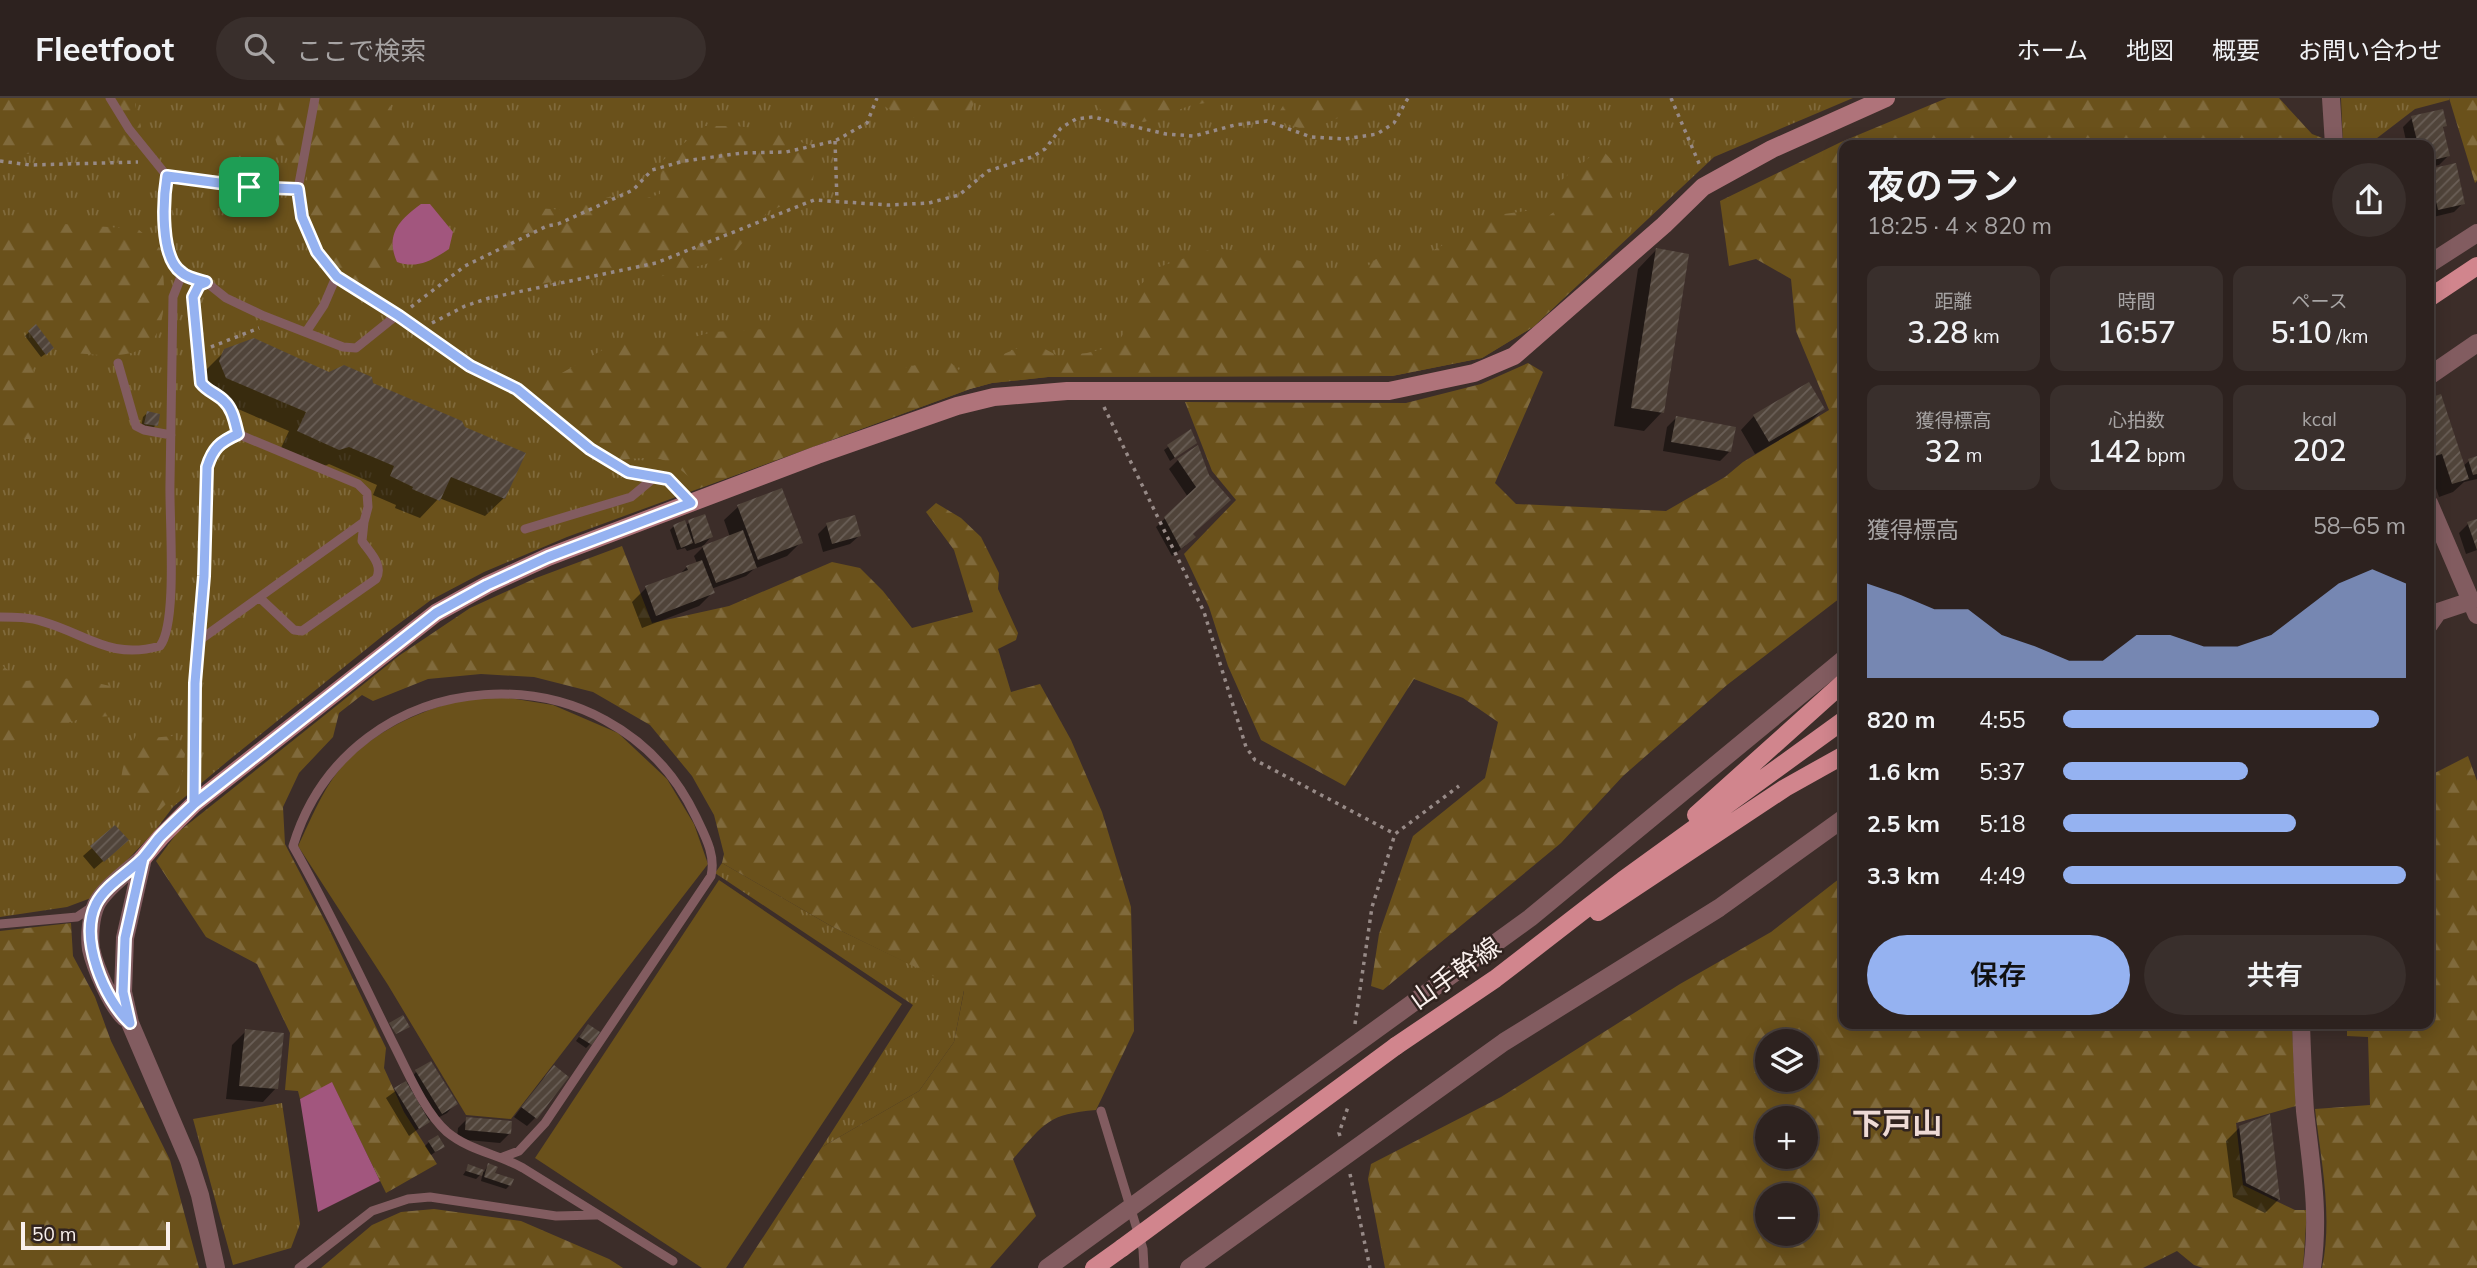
<!DOCTYPE html>
<html lang="ja">
<meta charset="utf-8">
<style>
:root{--surface:#2d221f;--page:#392f2c;--text:#f1f3f6;--muted:#a7a4a4;--line:#483f3d;--accent:#95b2f1}
body{margin:0;font-family:Mulish,"Noto Sans JP",sans-serif;background:var(--page);color:var(--text);height:100vh;display:flex;flex-direction:column;font-size:26px;white-space:nowrap}
*{box-sizing:border-box;margin:0}
p{font-size:23px;color:var(--muted)}
.icon{flex:none;width:38px;height:38px;fill:none;stroke:currentColor;stroke-width:2;stroke-linecap:round;stroke-linejoin:round}
.map{position:relative;flex:1;overflow:hidden}
.details{position:absolute;left:1839px;top:42px;width:595px;height:889px;display:flex;flex-direction:column;background:var(--surface);border-radius:14px;box-shadow:0 4px 18px #0003,0 0 0 2px var(--line)}
.details>*{flex:none}
.buttons{position:absolute;left:1755px;top:931px;display:grid;gap:14px}
.buttons a{display:grid;place-items:center;width:63px;height:63px;border-radius:50%;background:var(--surface);box-shadow:0 4px 18px #0003,0 0 0 2px var(--line);font-size:35px}
.scale{position:absolute;left:21px;bottom:18px;width:149px;box-sizing:border-box;padding-left:7px;border:4px solid #f9efec;border-top:0;font-size:19px;line-height:24px;white-space:nowrap;color:#f9efec;-webkit-text-stroke:5px #31231f;paint-order:stroke}
.pin{position:absolute;display:grid;place-items:center;width:60px;height:60px;color:#fff;margin:-30px;border-radius:14px;box-shadow:0 4px 10px #0006}
.round{display:grid;place-items:center;flex:none;width:74px;height:74px;border-radius:37px;background:var(--page)}
.overview{display:flex;align-items:center;justify-content:space-between;height:119px;padding:0 28px}
h1{font-size:38px;font-weight:600;line-height:52px}
.figures{display:grid;grid-template-columns:repeat(3,1fr);gap:10px;height:119px;padding:7px 28px}
.figures div{display:grid;align-content:center;border-radius:14px;background:var(--page);text-align:center}
.figures b{font-size:30px;font-weight:600}
.figures small{font-size:19px;font-weight:400}
.figures p{font-size:19px}
.chart{height:196px;padding:14px 28px}
.chart p{display:flex;justify-content:space-between}
.chart svg{width:100%;height:126px;margin-top:7px;fill:var(--accent);opacity:.7}
.button{display:flex;gap:14px;margin-top:auto;padding:14px 28px}
.button a{flex:1;height:80px;border-radius:42px;background:var(--accent);color:#111;font-size:28px;font-weight:600;line-height:80px;text-align:center}
.button a+a{background:var(--page);color:var(--text)}
ul{padding:0 28px;list-style:none;font-size:23px}
li{display:grid;grid-template-columns:112px 84px 1fr;align-items:center;height:52px}
li i{height:18px;border-radius:9px;background:var(--accent)}
header{display:flex;align-items:center;gap:42px;box-sizing:border-box;height:98px;padding:0 35px;background:var(--surface);border-bottom:2px solid var(--line)}
header strong{font-size:33px}
nav{display:flex;gap:38px;margin-inline-start:auto;font-size:24px}
.search{width:490px;height:63px;background:var(--page);display:flex;align-items:center;gap:18px;box-sizing:border-box;padding:0 24px;border-radius:38px;color:var(--muted);font-size:26px}
.map>svg:first-child{display:block}
</style>
<header>
<strong>Fleetfoot</strong>
<div class="search"><svg class="icon" aria-label="search" viewBox="0 0 24 24"><circle cx="10" cy="10" r="6"/><path d="M15 15l6 6"/></svg>ここで検索</div>
<nav><a>ホーム</a><a>地図</a><a>概要</a><a>お問い合わせ</a></nav>
</header>
<div class="map">
<svg width="2477" height="1170" viewBox="0 0 2477 1170">
<defs>
<pattern id="grass-tufts" width="24" height="20" patternUnits="userSpaceOnUse" patternTransform="scale(1.75)"><rect width="24" height="20" fill="#6a511b"/><path d="M3 7l-1-3M5 7V3M7 7l1-3M15 17l-1-3M17 17v-4M19 17l1-3" fill="none" stroke="#806a3c"/></pattern>
<pattern id="forest-firs" width="22" height="20" patternUnits="userSpaceOnUse" patternTransform="scale(1.75)"><rect width="22" height="20" fill="#6a511b"/><path d="M5 1l3.5 6h-7zM16 11l3.5 6h-7z" fill="#806a3c"/></pattern>
<pattern id="building-hatch" width="6" height="6" patternUnits="userSpaceOnUse" patternTransform="scale(1.75)"><rect width="6" height="6" fill="#50443a"/><path d="M-1 1l2-2M0 6l6-6M5 7l2-2" fill="none" stroke="#6a5f57"/></pattern>
</defs>
<rect width="100%" height="100%" fill="#3c2d29"/>
<path fill="url(#grass-tufts)" d="M0,0H1853L1714,59L1533,229L1482,260L1392,278L1048,279L992,285L970,291L567,439L484,474L431,502L385,536L229,662L173,709L154,734L91,800L67,809L0,819Z
M2341,0H2449V2L2415,11L2368,47H2343Z
M722,765L831,828L964,892L954,944L919,993L822,1049L913,907L715,775Z
M282,1005L300,1126L291,1150L233,1167L193,1021Z"/>
<path fill="url(#forest-firs)" fill-rule="evenodd" d="M0,0H136L135,7L141,28L135,47L101,53L0,57Z
M281,0H387L399,30L411,43L414,53L441,70L442,99L430,106H420C399,122 385,137 397,164L369,187L342,178L320,147L311,127L307,79C275,50 267,45 281,0Z
M876,0H976L971,12C945,26 894,24 876,0Z
M1091,0H1239L1192,7L1144,24L1105,17Z
M1288,0H1381L1377,7L1361,21L1345,17L1308,33L1281,24L1276,19Z
M1947,0H2279L2312,36L2325,41V47H1844V497L1727,587L1623,678L1561,745L1383,892L1371,888L1379,836L1413,738L1485,680L1498,624L1463,600L1414,581L1345,688L1261,642L1228,568L1209,509L1184,456L1236,402L1212,373L1185,304L1406,305L1481,286L1528,265L1543,274L1495,385L1516,406L1666,413L1725,379L1743,364L1829,312L1796,233L1791,181L1756,161L1729,168L1720,103L1841,44Z
M2449,0H2477V83L2475,85Z
M705,28H737L769,32L817,50L811,98L768,113L731,159L652,181L603,173L541,186L518,176L496,161L492,139L512,121L535,110L567,112L612,98L631,105L660,96L661,64Z
M1602,52C1606,56 1611,61 1614,65C1625,87 1619,134 1611,156L1533,229L1482,260L1392,278L1048,279L992,285L970,291L700,390C668,357 662,358 618,362L561,320L523,289L531,280L560,276L613,246L679,243L713,234L779,230L810,222L847,228L864,248L903,270L946,260L961,274L1032,244L1058,258L1087,255L1115,248L1133,222L1131,196L1159,169L1214,150L1285,159L1356,178L1376,161L1404,162L1432,153L1497,117L1533,112L1546,120L1559,110L1553,89L1590,59Z
M34,124L138,131L161,151C164,186 174,246 131,255C111,260 80,255 59,254L37,224L16,232L37,281L41,310L31,341H0V127Z
M936,405L961,420L981,439L999,475L998,491L1018,535L1016,542L998,551L1011,594L1040,586L1071,642L1102,714L1131,809L1134,933L1096,1012C1047,1016 1044,1026 1013,1061L1036,1118L990,1170H743L822,1049L919,993L954,944L964,893L831,828L722,765L724,756L714,717L692,678L650,627L593,594L534,579L481,576L428,581L373,603L362,597L339,615L333,639L299,675L283,709L285,746L328,829L386,950L384,970L404,1014L437,1066L386,1095L332,985L300,1001L298,993L285,992L290,935L257,866L206,839L156,763L177,735L400,557L470,510L536,480L622,448L652,525L729,508L832,464L860,470L883,493L912,530L973,514L954,452L926,414Z
M0,566L23,583L76,580L110,588C117,598 115,607 111,618L83,620L0,647Z
M137,635L144,636L150,640L173,638L185,656L179,693L155,717L141,711L140,697L121,681L124,663Z
M2468,658L2477,683V1170H2322C2333,1118 2321,1063 2315,1011L2370,1007L2368,939L2347,938V926H2429V678Z
M1844,777V926H2292L2296,1008L2236,1025L2243,1087L2295,1112H2307L2303,1170H2203L2194,1167L2177,1153L2143,1170H1385L1368,1081L1371,1066L1501,999L1680,886L1771,834ZM1768,943H1806V982H1768ZM1768,1020H1806V1059H1768ZM1768,1097H1806V1136H1768Z
M71,825L73,858L95,899L111,943L170,1062L199,1170H0V833Z
M434,1111L521,1123L609,1161L623,1170H321L372,1127L401,1114Z"/>
<path fill="#6a511b" d="M503,599L553,607L618,635L667,681L694,726L708,766L511,1021L466,1017L388,887L298,748C310,723 321,695 339,672C368,637 416,613 460,603C473,600 489,600 503,599Z
M719,782L902,906L726,1170H702L535,1060Z"/>
<path fill="#a2567e" d="M421,106H430L453,134L449,151C431,163 417,171 397,164C385,137 399,122 421,106Z
M332,984L380,1083L318,1114L300,1001Z"/>
<path fill="#0007" d="M2412,20L2445,27L2442,31L2448,58L2439,67L2429,69V47H2407L2403,29Z
M2430,73L2463,105L2454,114L2429,120Z
M1656,152L1662,314L1644,333L1614,328L1638,171Z
M29,234L48,254L41,259L25,238Z
M225,253L371,286L504,400L485,418L439,400L420,420L395,410L396,407L373,397L377,387L329,366L320,370L280,352L289,333L208,298L201,282L206,272Z
M2429,302L2463,368L2469,363L2477,360V381L2464,384L2453,394L2439,399L2429,370Z
M1823,311L1809,325L1755,356L1741,332L1754,318Z
M147,315L156,327L152,331L141,329L143,319Z
M1676,320L1729,354L1720,363L1663,353L1667,329Z
M1190,333V349L1170,363L1164,352Z
M1178,362L1208,378L1191,436L1185,448L1172,458L1156,429L1188,399L1169,371Z
M738,409L801,444L787,458L754,471L746,478L711,491L712,495L699,508L642,530L632,504L646,490L679,477L687,469L697,465L694,458L703,449L730,439L724,422Z
M704,419L711,439L703,448L687,453L685,450L677,452L670,432L674,428L685,427Z
M2477,423V452L2466,456L2459,435L2468,426Z
M827,427L859,438L850,446L823,454L818,436Z
M92,750L117,751L94,771L83,758Z
M584,932L590,946L586,950L576,943Z
M246,933L276,990L263,1004L226,1001L232,947Z
M416,974L455,1006L447,1015L432,1023L431,1021L409,1038L386,1000L408,984Z
M545,978L535,1020L527,1028L514,1019Z
M2269,1019L2278,1102L2265,1115L2233,1099L2226,1043L2240,1029Z
M467,1021L509,1036L500,1045L457,1041L458,1030Z
M429,1044L438,1052L431,1057L425,1048Z
M488,1067L493,1076L510,1087L506,1091L481,1083L483,1074L476,1081L463,1077L469,1068L484,1074Z"/>
<path fill="url(#building-hatch)" d="M2443,11L2447,28L2443,29L2450,58L2429,63V47H2418L2411,18Z
M2456,65L2465,106L2438,112L2429,71Z
M1656,150L1689,156L1664,315L1631,310Z
M36,226L54,250L46,257L28,233Z
M254,240L329,274L344,267L372,279L373,285L462,323L465,329L526,355L505,401L451,379L440,403L412,391L413,389L390,378L394,368L349,349L339,352L297,333L306,314L226,280L219,263L224,251Z
M1809,284L1825,311L1769,344L1753,317Z
M2441,296L2469,381L2452,386L2442,356L2435,358L2431,347H2429V300Z
M147,313L160,316L158,328L144,326Z
M1676,318L1736,329L1731,354L1671,344Z
M1191,331L1197,345L1175,360L1167,347Z
M1198,347L1209,377L1231,402L1193,436L1196,439L1181,451L1164,419L1196,389L1177,361Z
M2477,358V376L2473,377L2468,361Z
M782,390L803,445L758,462L737,407Z
M705,416L713,439L695,446L688,422Z
M855,417L861,438L832,446L826,425Z
M2477,421V452L2467,424Z
M685,422L693,445L681,450L673,427Z
M743,432L757,470L716,485L702,448Z
M702,462L715,495L656,518L645,488L688,472L686,468Z
M115,727L129,742L104,764L90,748Z
M403,917L410,929L396,936L389,925Z
M588,926L600,934L592,947L579,939Z
M245,931L284,935L278,991L239,988Z
M431,963L458,1006L442,1016L415,972Z
M554,967L569,979L537,1021L521,1009Z
M406,983L430,1024L419,1031L394,990Z
M2270,1016L2280,1102L2246,1085L2239,1028Z
M466,1019L512,1023L511,1036L465,1032Z
M438,1037L445,1049L435,1054L428,1043Z
M488,1065L498,1069L495,1075L514,1081L511,1088L484,1079Z
M468,1066L484,1072L482,1078L466,1073Z"/>
<g fill="none" stroke-linecap="round" stroke-linejoin="round">
<path stroke="#978a87" stroke-width="3.5" stroke-dasharray="3.5 5" stroke-linecap="butt" d="M1671,0L1701,70
M835,43L837,103
M0,63L30,67L138,64
M411,209L465,168L547,128L558,126L633,92L652,72L684,63L742,55L786,54L835,43L867,25L877,0
M432,225L465,208L489,200L656,165L814,102L888,107L929,105L959,97L988,73L1032,59L1045,51L1061,30L1076,21L1093,19L1166,36L1194,38L1235,27L1267,23L1311,39L1344,41L1377,36L1394,25L1408,0
M211,249L259,230
M1104,309L1204,514L1246,649L1255,662L1395,736
M1355,926L1372,809L1395,736L1459,688
M1340,1038L1339,1035L1349,1006
M1350,1076L1370,1170"/>
<path stroke="#825c60" stroke-width="9" d="M110,0L129,31L167,78L249,89L298,91L302,119L317,154L336,179L399,218L470,268L517,291L590,351L628,374L668,381L691,405
M167,78L163,108L169,153L173,168L182,176L206,184L226,200L264,218L343,249L356,250L397,217
M298,91L315,0
M206,184L199,187L193,199L201,285C207,294 216,295 224,303C233,311 235,325 238,336
M306,234L324,207L336,179
M118,265L136,328L144,332L171,337
M525,431L631,399L655,379
M260,500L294,532L302,533L376,481C384,467 370,455 362,443L364,424
M0,519C14,519 30,519 44,524C88,537 111,562 160,548C178,525 169,419 170,385C171,323 172,261 173,199L182,176
M194,704L195,585L204,478L207,369C213,350 220,344 238,336L358,386L367,395L368,409L364,424L197,544
M0,826L77,819L95,807
M1101,1013L1143,1151L1144,1170
M503,1059L519,1053L545,1025L711,778C716,757 705,738 696,719C612,542 350,560 293,748C329,811 360,878 392,943C406,970 424,1014 447,1034C470,1053 498,1056 523,1070L673,1163
M299,1170L372,1113L408,1101L430,1099L556,1118L596,1117"/>
<path stroke="#825c60" stroke-width="18" d="M2331,0L2334,47
M2429,166L2477,135
M2429,278L2477,245
M2429,405L2477,517
M2429,527L2438,514L2471,503
M143,760L125,840L123,894L130,925L189,1063L200,1097L216,1170
M125,920C111,907 95,869 91,851C89,838 91,818 96,807C103,791 130,772 143,760
M2301,926C2302,955 2303,984 2305,1013C2311,1068 2320,1114 2312,1170
M1047,1170L1530,820L1844,561
M1189,1170L1504,944L1719,810L1844,720"/>
<path stroke="#af737a" stroke-width="18" d="M143,760L161,739L194,706L436,515L487,487L548,459L817,357L957,308L994,299L1067,293H1389L1474,275L1514,258L1664,127L1703,89L1772,51L1886,0"/>
<path stroke="#d1858d" stroke-width="18" d="M2429,200L2477,168
M1696,717L1844,584
M1598,814L1785,690L1844,657
M1396,948L1495,881L1623,782L1844,622
M1094,1170L1122,1150"/>
<path stroke="#d1858d" stroke-width="18" d="M1122,1150L1396,948"/>
</g>
<g fill="none" stroke-linecap="round" stroke-linejoin="round">
<defs>
<path id="route" d="M249,89L167,78C163,102 160,159 181,174C187,180 198,182 206,184L199,187L193,199L201,285C208,294 216,295 224,303C233,311 235,325 238,336C220,344 213,350 207,369L204,478L195,585L194,706L160,739L143,760L125,840L123,894L130,925C104,901 79,841 96,806C105,788 128,775 142,761C149,755 153,747 159,740C170,728 182,717 194,706L436,515L487,487L548,459L691,405L668,381L628,374L590,351L517,291L470,268L399,218L337,179L317,154L302,119L298,91L249,89"/>
</defs>
<use href="#route" stroke="#fff" stroke-width="14"/>
<use href="#route" stroke="#95b2f1" stroke-width="9"/>
</g>
<g text-anchor="middle" stroke-width="5" stroke-linejoin="round" paint-order="stroke">
<g font-size="26" fill="#f9efec" stroke="#31231f">
<text transform="translate(1455 875) rotate(-35)" y="9">山手幹線</text>
</g>
<g font-size="30" font-weight="bold" fill="#eedad5" stroke="#31231f">
<text x="1897" y="1036">下戸山</text>
</g>
</g>
</svg>
<div class="buttons">
<a><svg class="icon" aria-label="layers" viewBox="0 0 24 24"><path d="M12 4l9 5-9 5-9-5zM3 14l9 5 9-5"/></svg></a>
<a>+</a>
<a>−</a>
</div>
<div class="scale">50 m</div>
<div class="pin" style="left:249px;top:89px;background:#1e9e55"><svg class="icon" aria-label="arrive" viewBox="0 0 24 24"><path d="M6 21V4h12l-3 4 3 4H6"/></svg></div>
<section class="details">
<div class="overview"><div><h1>夜のラン</h1><p>18:25 · 4 × 820 m</p></div><a class="round"><svg class="icon" aria-label="share" viewBox="0 0 24 24"><path d="M12 15V3M7 8l5-5 5 5M5 13v7h14v-7"/></svg></a></div>
<div class="figures">
<div><p>距離</p><b>3.28<small> km</small></b></div>
<div><p>時間</p><b>16:57</b></div>
<div><p>ペース</p><b>5:10<small> /km</small></b></div>
</div>
<div class="figures">
<div><p>獲得標高</p><b>32<small> m</small></b></div>
<div><p>心拍数</p><b>142<small> bpm</small></b></div>
<div><p>kcal</p><b>202</b></div>
</div>
<div class="chart"><p><span>獲得標高</span>58–65 m</p>
<svg viewBox="0 0 160 44" preserveAspectRatio="none"><path d="M0 44V11L10 15L20 20L30 20L40 29L50 33L60 38L70 38L80 29L90 29L100 33L110 33L120 29L130 20L140 11L150 6L160 11V44z"/></svg>
</div>
<ul>
<li><b>820 m</b>4:55<i style="width:92%"></i></li>
<li><b>1.6 km</b>5:37<i style="width:54%"></i></li>
<li><b>2.5 km</b>5:18<i style="width:68%"></i></li>
<li><b>3.3 km</b>4:49<i style="width:100%"></i></li>
</ul>
<div class="button"><a>保存</a><a>共有</a></div>
</section>
</div>
